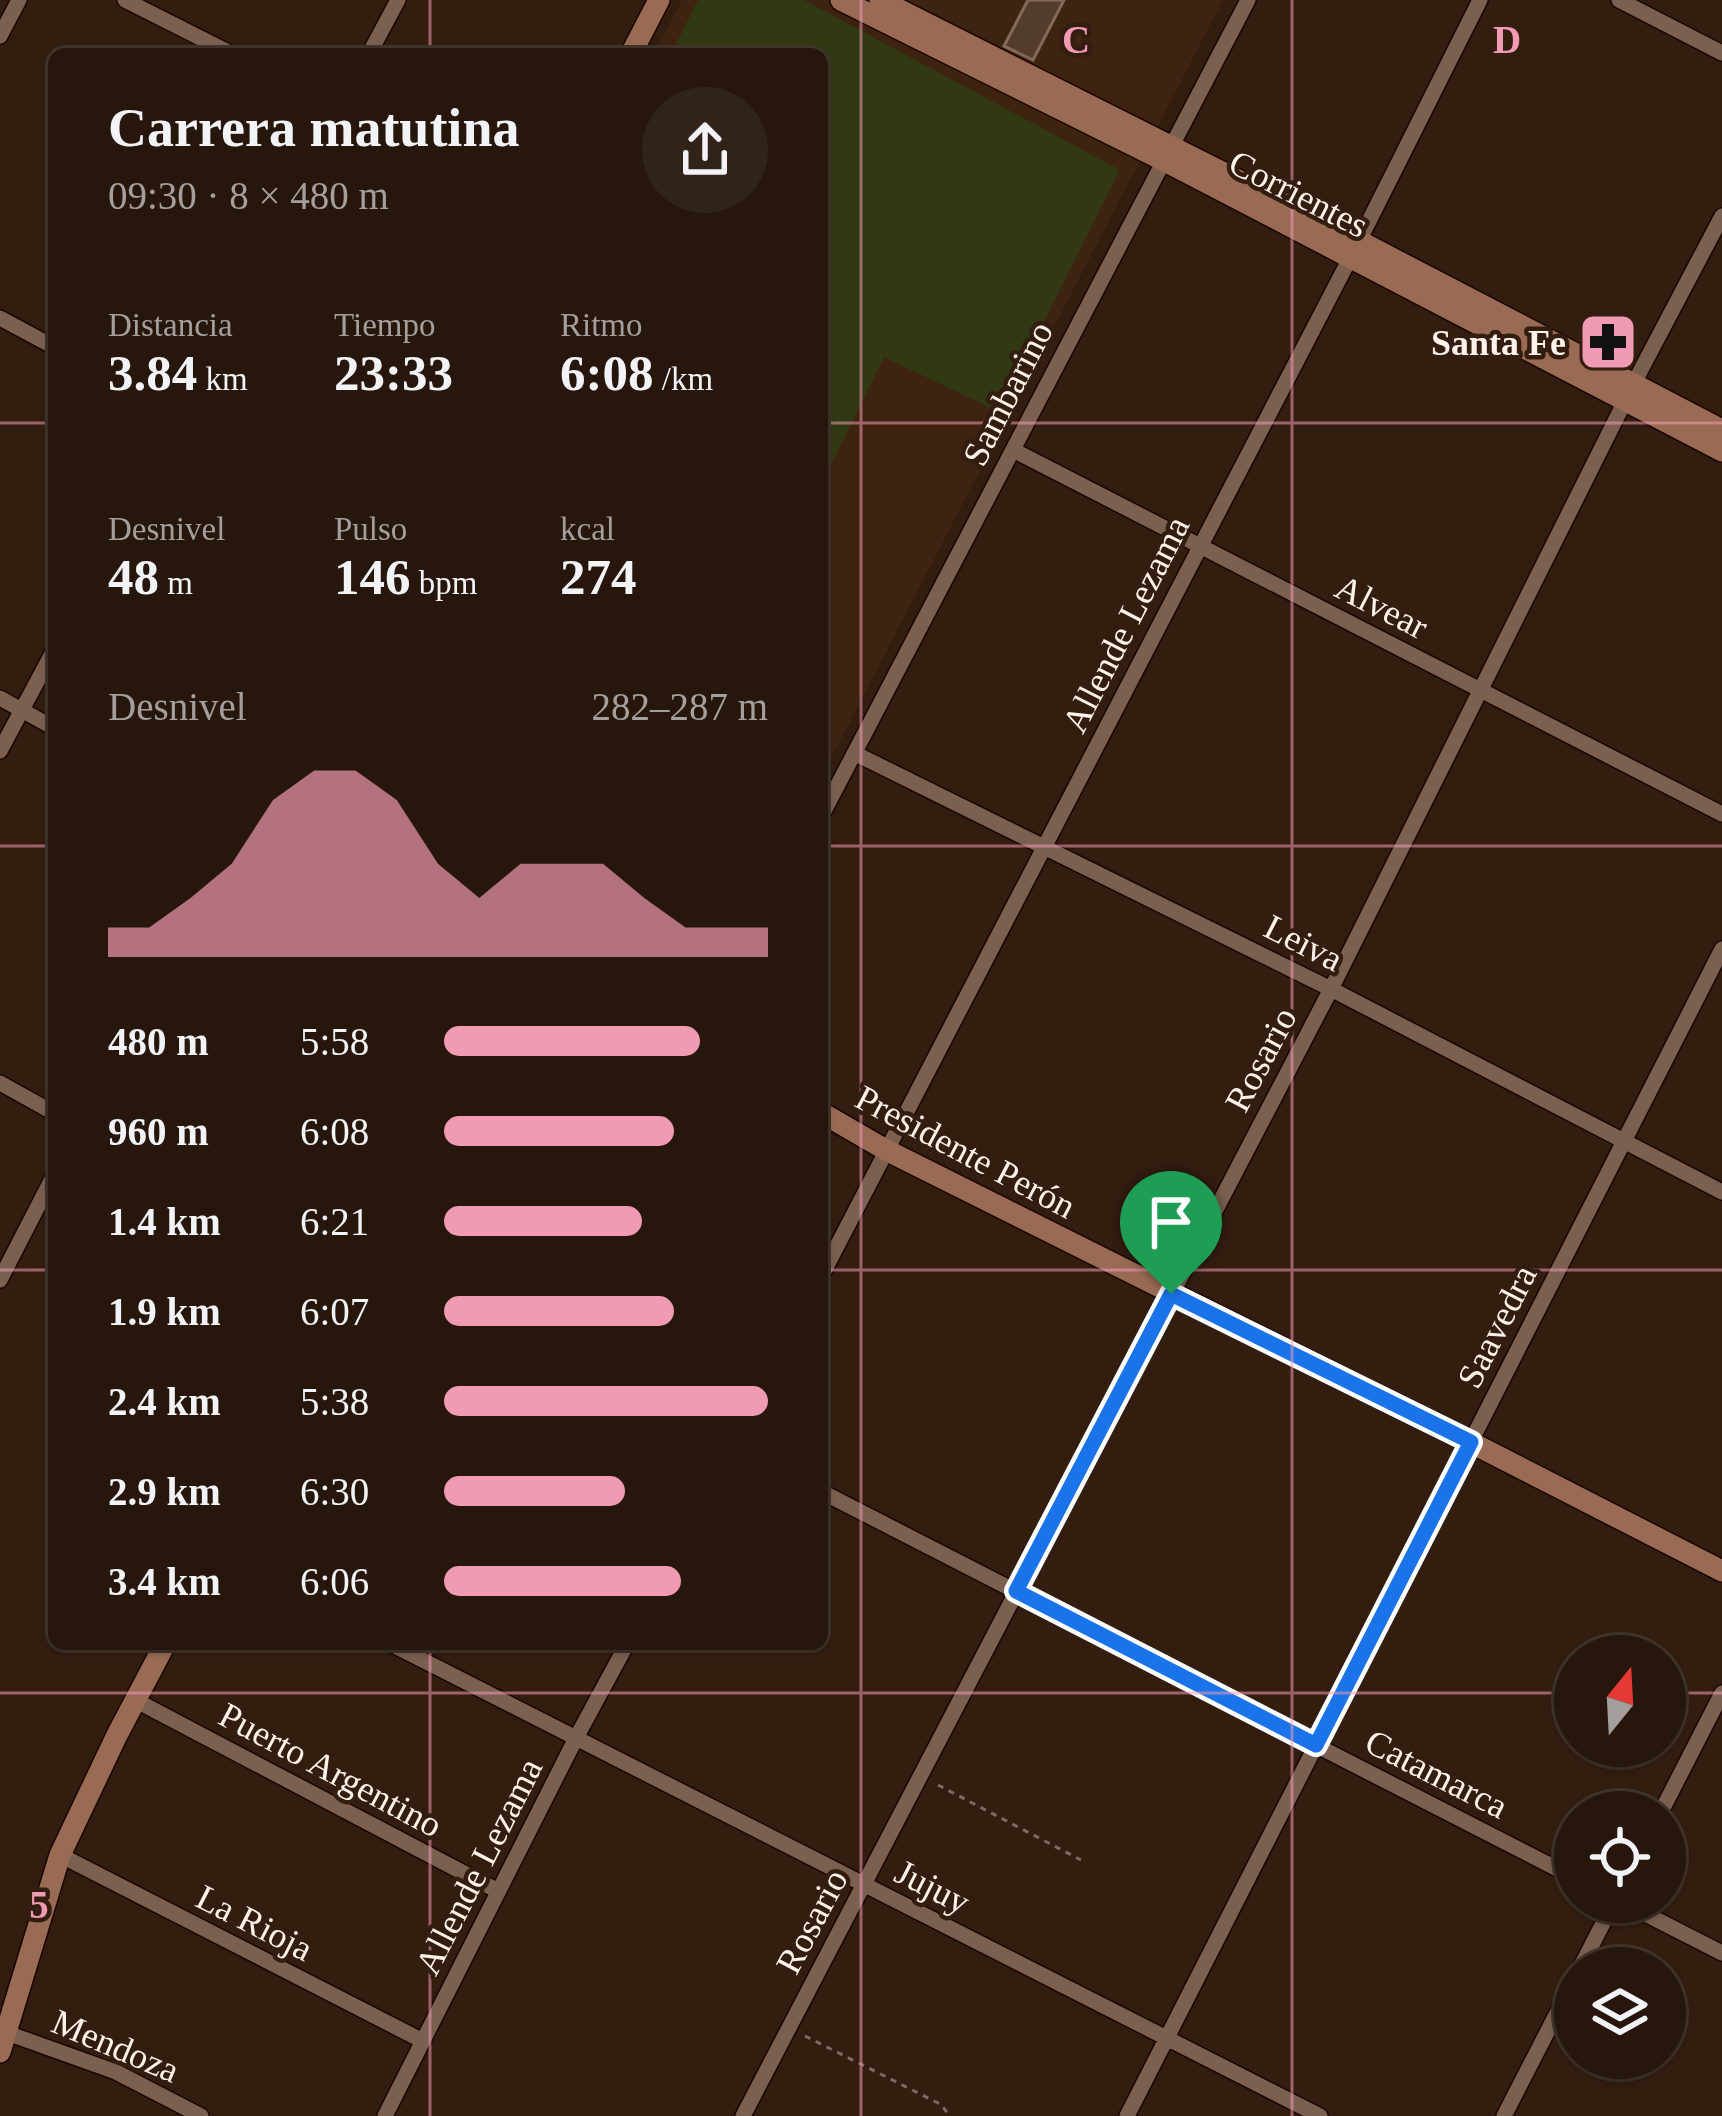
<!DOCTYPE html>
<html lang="es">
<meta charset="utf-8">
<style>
:root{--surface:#26160b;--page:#322319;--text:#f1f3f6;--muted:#a49f9d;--line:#42352c;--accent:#f19ab4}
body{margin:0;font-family:Georgia,serif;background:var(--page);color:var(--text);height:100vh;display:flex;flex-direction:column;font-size:45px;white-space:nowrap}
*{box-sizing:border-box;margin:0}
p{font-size:39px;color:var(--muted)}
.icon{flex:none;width:66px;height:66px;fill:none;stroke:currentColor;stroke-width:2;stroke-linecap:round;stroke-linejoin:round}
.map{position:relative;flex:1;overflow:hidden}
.side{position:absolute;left:48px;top:48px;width:780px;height:1602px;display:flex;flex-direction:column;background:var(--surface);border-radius:18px;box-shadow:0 3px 9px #0004,0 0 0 3px var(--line)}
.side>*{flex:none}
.needle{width:78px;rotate:18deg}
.buttons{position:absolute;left:1554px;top:1635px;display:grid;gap:24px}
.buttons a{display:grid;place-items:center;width:132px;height:132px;border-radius:50%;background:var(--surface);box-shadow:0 3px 9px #0004,0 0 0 3px var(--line);font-size:60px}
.pin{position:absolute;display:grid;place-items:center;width:102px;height:102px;color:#fff;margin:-123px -51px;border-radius:50% 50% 50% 0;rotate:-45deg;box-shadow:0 0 12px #0007}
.pin .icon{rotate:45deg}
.round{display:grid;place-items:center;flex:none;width:126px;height:126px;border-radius:63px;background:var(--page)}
.overview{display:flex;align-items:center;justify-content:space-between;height:204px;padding:0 60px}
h1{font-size:54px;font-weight:800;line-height:90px}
.stats{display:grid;grid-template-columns:repeat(3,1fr);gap:18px;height:204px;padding:12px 60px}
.stats div{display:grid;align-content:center}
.stats b{font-size:51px;font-weight:800}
.stats small{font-size:33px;font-weight:400}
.stats p{font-size:33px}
.chart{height:336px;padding:24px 60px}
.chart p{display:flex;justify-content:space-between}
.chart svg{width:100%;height:216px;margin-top:12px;fill:var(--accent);opacity:.7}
ul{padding:0 60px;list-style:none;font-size:39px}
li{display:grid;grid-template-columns:192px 144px 1fr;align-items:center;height:90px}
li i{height:30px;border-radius:15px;background:var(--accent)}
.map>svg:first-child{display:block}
</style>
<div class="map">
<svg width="1722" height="2116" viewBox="0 0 1722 2116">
<rect width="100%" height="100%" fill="#331d0f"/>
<path fill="#3f2311" d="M682,0H1223L822,776V54H654Z"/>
<path fill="#313914" d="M698,0H804L1120,170L999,412L884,357L822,483V54H671Z"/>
<path fill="#543c2d" stroke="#846959" stroke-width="3" d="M1028,0H1064L1033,60L1004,46Z"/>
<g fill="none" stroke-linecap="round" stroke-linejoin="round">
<defs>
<path id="street" d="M125,0L232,54
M1619,0L1722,53
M0,36L19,0
M369,54L398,0
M0,318L54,347
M1015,451L1722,814
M0,698L54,728
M0,751L54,650
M854,753L1331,989L1722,1192
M822,815L1248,0
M0,1083L54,1113
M822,1275L1359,241L1480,0
M0,1280L54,1175
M822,1492L1575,1878
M391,1644L1320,2116
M135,1700L498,1891
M1661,1812L1722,1693
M60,1855L423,2041
M1622,1902L1722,1953
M1580,1968L1614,1902
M7,2033L116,2072L201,2116
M385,2116L576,1738L627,1644
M743,2116L1331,989L1634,383L1722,216
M1127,2116L1722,949
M1504,2116L1575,1978"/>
<path id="secondary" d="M841,0L1163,160L1722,451
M880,0L1359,241L1722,430
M631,54L659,0
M822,1113L886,1150L1470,1442L1722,1571
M0,2052L60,1855L117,1735L165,1644"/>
</defs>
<use href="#street" stroke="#1a0600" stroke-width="18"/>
<use href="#secondary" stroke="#1a0600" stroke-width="24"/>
<path stroke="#7d6b5f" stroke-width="3" stroke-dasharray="6 6" stroke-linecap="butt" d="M938,1785L1081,1860
M805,2036L942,2105L949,2116"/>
<use href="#street" stroke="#7b6050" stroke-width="15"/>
<use href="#secondary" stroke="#9a6b54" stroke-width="21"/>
</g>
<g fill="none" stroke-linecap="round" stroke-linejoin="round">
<defs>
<path id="route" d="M1171,1294L1471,1442L1316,1745L1016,1591Z"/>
</defs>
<use href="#route" stroke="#fff" stroke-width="24"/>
<use href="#route" stroke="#1a73e8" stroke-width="15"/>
</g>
<path fill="none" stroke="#f19ab4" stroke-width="3" stroke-opacity="0.55" d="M430,0V54M861,0V2116M1292,0V2116M0,423H54M822,423H1722M0,846H54M822,846H1722M0,1270H54M822,1270H1722M430,1644V2116M0,1693H1575M1665,1693H1722"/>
<defs>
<symbol id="pharmacy-square" viewBox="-11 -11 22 22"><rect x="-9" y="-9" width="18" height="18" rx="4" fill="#f19ab4" stroke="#331d0f"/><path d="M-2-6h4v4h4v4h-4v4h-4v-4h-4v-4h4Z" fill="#111"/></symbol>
</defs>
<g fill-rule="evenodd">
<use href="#pharmacy-square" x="1575" y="309" width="66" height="66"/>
</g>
<g text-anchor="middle" stroke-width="9" stroke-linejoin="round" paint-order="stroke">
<g font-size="36" fill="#fef2ea" stroke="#331d0f">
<text transform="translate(1299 193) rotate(27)" y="13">Corrientes</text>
<text transform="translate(1007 393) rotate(-63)" y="13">Sambarino</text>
<text transform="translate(1382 606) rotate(27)" y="13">Alvear</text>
<text transform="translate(1125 624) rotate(-63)" y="13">Allende Lezama</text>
<text transform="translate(1304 942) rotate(27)" y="13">Leiva</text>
<text transform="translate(1260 1059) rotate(-62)" y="13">Rosario</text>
<text transform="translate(966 1151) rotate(28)" y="13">Presidente Perón</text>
<text transform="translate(1496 1326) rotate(-63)" y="13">Saavedra</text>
<text transform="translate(331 1769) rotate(28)" y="13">Puerto Argentino</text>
<text transform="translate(1437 1773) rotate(27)" y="13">Catamarca</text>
<text transform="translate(478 1866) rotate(-63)" y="13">Allende Lezama</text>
<text transform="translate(933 1886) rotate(27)" y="13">Jujuy</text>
<text transform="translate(811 1921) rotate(-62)" y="13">Rosario</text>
<text transform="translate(255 1922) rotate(27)" y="13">La Rioja</text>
<text transform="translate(116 2045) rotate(23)" y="13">Mendoza</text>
</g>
<g font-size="36" font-weight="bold" fill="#fef2ea" stroke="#331d0f" text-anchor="end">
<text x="1566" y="355">Santa Fe</text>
</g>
</g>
<g font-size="39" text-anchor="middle" font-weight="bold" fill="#f19ab4" stroke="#331d0f" stroke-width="9" stroke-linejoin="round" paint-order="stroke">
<text x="1076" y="53">C</text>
<text x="1507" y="53">D</text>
<text x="39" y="1918">5</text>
</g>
</svg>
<div class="buttons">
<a><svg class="needle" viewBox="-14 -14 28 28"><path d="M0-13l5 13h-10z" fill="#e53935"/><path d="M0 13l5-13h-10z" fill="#a49f9d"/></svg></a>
<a><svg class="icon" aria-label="locate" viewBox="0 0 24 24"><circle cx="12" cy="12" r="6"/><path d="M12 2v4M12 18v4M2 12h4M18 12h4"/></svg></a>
<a><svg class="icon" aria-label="layers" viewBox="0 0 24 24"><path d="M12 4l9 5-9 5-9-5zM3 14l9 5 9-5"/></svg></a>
</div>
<div class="pin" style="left:1171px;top:1294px;background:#1e9e55"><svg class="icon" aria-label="arrive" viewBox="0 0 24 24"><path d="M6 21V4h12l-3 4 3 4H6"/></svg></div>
<section class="side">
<div class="overview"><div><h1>Carrera matutina</h1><p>09:30 · 8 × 480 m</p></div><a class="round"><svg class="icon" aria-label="share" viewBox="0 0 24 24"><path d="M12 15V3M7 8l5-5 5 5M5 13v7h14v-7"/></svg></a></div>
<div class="stats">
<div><p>Distancia</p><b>3.84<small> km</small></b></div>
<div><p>Tiempo</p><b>23:33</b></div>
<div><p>Ritmo</p><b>6:08<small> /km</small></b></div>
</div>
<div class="stats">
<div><p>Desnivel</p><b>48<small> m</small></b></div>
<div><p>Pulso</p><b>146<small> bpm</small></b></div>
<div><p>kcal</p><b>274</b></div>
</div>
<div class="chart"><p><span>Desnivel</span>282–287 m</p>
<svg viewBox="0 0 160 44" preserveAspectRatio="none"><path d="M0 44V38L10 38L20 32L30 25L40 12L50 6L60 6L70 12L80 25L90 32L100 25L110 25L120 25L130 32L140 38L150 38L160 38V44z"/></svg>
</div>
<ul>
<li><b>480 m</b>5:58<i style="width:79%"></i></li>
<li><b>960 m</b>6:08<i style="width:71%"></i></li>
<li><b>1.4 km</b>6:21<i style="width:61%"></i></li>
<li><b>1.9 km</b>6:07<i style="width:71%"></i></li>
<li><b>2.4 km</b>5:38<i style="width:100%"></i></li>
<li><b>2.9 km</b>6:30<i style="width:56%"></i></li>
<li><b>3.4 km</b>6:06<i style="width:73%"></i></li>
</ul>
</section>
</div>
